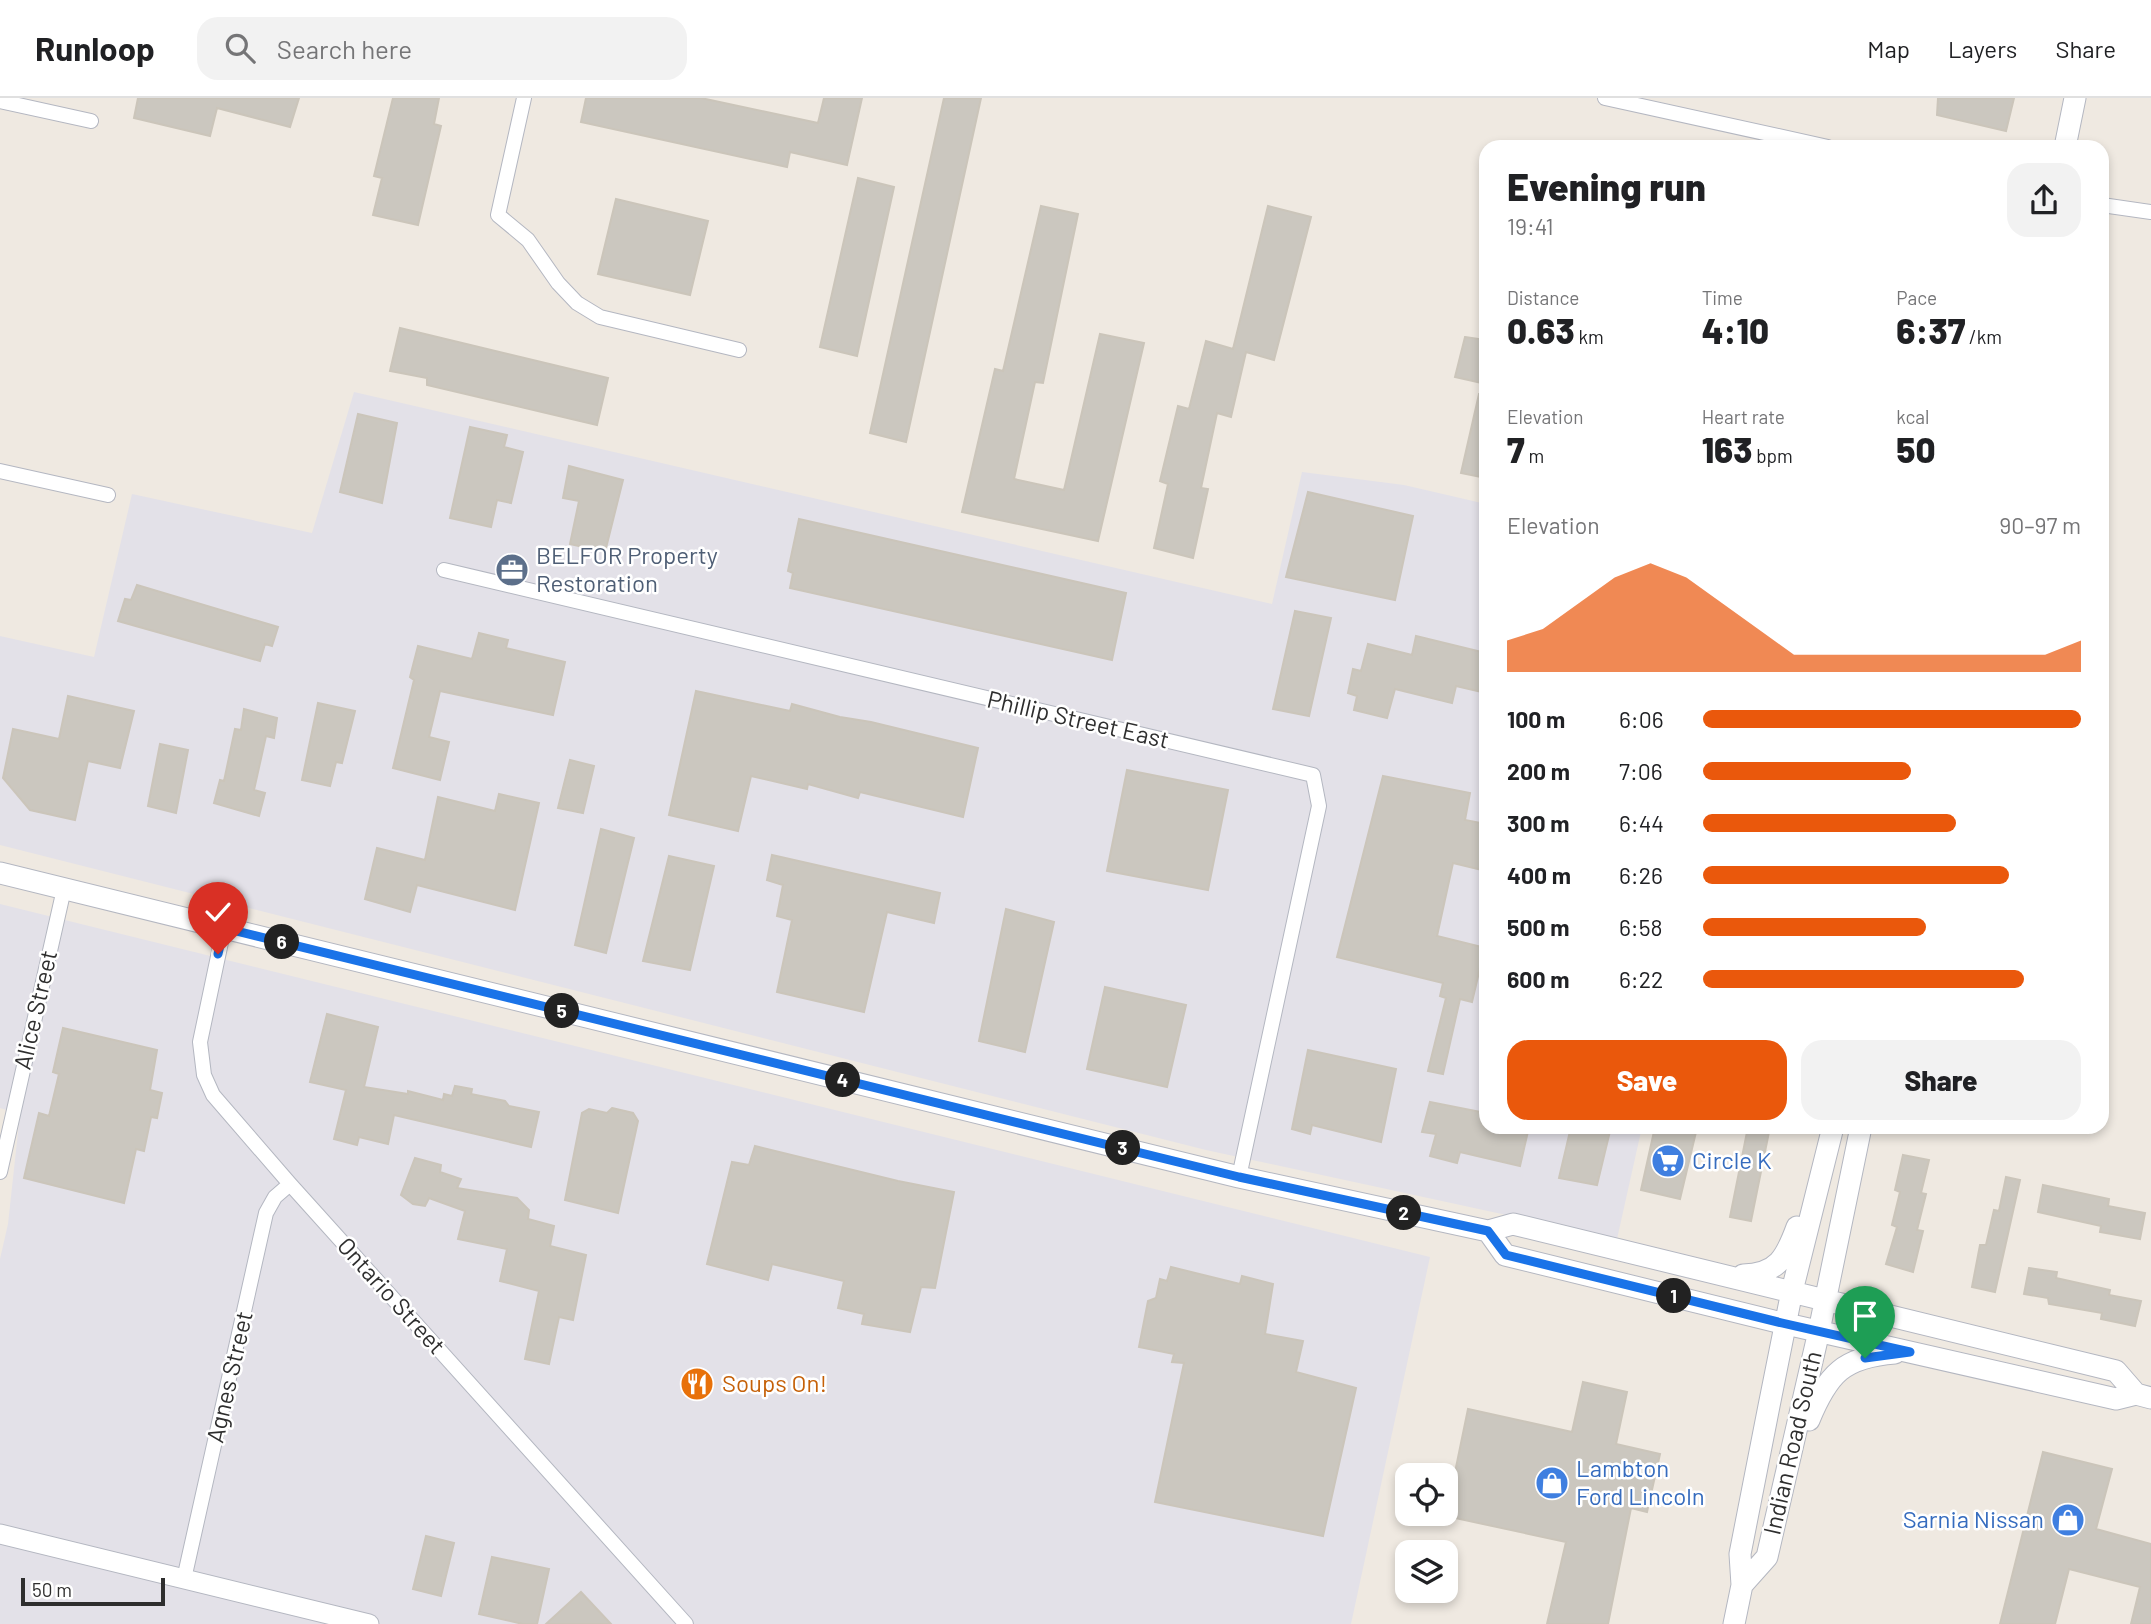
<!DOCTYPE html>
<meta charset="utf-8">
<style>
:root{--surface:#fff;--page:#f2f2f2;--text:#202124;--muted:#757577;--line:#e0e0e0;--accent:#ea580c}
body{margin:0;font-family:Barlow,sans-serif;background:var(--page);color:var(--text);height:100vh;display:flex;flex-direction:column;font-size:26px;white-space:nowrap}
*{box-sizing:border-box;margin:0}
p{font-size:23px;color:var(--muted)}
.icon{flex:none;width:38px;height:38px;fill:none;stroke:currentColor;stroke-width:2;stroke-linecap:round;stroke-linejoin:round}
.map{position:relative;flex:1;overflow:hidden}
.sheet{position:absolute;left:1479px;top:42px;width:630px;height:994px;display:flex;flex-direction:column;background:var(--surface);border-radius:21px;box-shadow:0 4px 10px #0003}
.sheet>*{flex:none}
.buttons{position:absolute;left:1395px;top:1365px;display:grid;gap:14px}
.buttons a{display:grid;place-items:center;width:63px;height:63px;border-radius:14px;background:var(--surface);box-shadow:0 4px 10px #0003;font-size:35px}
.scale{position:absolute;left:21px;bottom:18px;width:144px;box-sizing:border-box;padding-left:7px;border:4px solid #2e2e2e;border-top:0;font-size:19px;line-height:24px;white-space:nowrap;color:#2e2e2e;-webkit-text-stroke:5px #fff;paint-order:stroke}
.pin{position:absolute;display:grid;place-items:center;width:60px;height:60px;color:#fff;margin:-72px -30px;border-radius:50% 50% 50% 0;rotate:-45deg;box-shadow:0 0 7px #0007}
.pin .icon{rotate:45deg}
.km{position:absolute;width:35px;height:35px;margin:-18px;border-radius:50%;background:#222;color:#fff;font-size:19px;line-height:35px;text-align:center}
.round{display:grid;place-items:center;flex:none;width:74px;height:74px;border-radius:21px;background:var(--page)}
.summary{display:flex;align-items:center;justify-content:space-between;height:119px;padding:0 28px}
h1{font-size:38px;font-weight:800;line-height:52px}
.metrics{display:grid;grid-template-columns:repeat(3,1fr);gap:10px;height:119px;padding:7px 28px}
.metrics div{display:grid;align-content:center}
.metrics b{font-size:35px;font-weight:800}
.metrics small{font-size:19px;font-weight:400}
.metrics p{font-size:19px}
.chart{height:196px;padding:14px 28px}
.chart p{display:flex;justify-content:space-between}
.chart svg{width:100%;height:126px;margin-top:7px;fill:var(--accent);opacity:.7}
.button{display:flex;gap:14px;margin-top:auto;padding:14px 28px}
.button a{flex:1;height:80px;border-radius:21px;background:var(--accent);color:#fff;font-size:28px;font-weight:800;line-height:80px;text-align:center}
.button a+a{background:var(--page);color:var(--text)}
ul{padding:0 28px;list-style:none;font-size:23px}
li{display:grid;grid-template-columns:112px 84px 1fr;align-items:center;height:52px}
li i{height:18px;border-radius:9px;background:var(--accent)}
header{display:flex;align-items:center;gap:42px;box-sizing:border-box;height:98px;padding:0 35px;background:var(--surface);border-bottom:2px solid var(--line)}
header strong{font-size:33px}
nav{display:flex;gap:38px;margin-inline-start:auto;font-size:24px}
.search{width:490px;height:63px;background:var(--page);display:flex;align-items:center;gap:18px;box-sizing:border-box;padding:0 24px;border-radius:21px;color:var(--muted);font-size:26px}
.map>svg:first-child{display:block}
</style>
<header>
<strong>Runloop</strong>
<div class="search"><svg class="icon" aria-label="search" viewBox="0 0 24 24"><circle cx="10" cy="10" r="6"/><path d="M15 15l6 6"/></svg>Search here</div>
<nav><a>Map</a><a>Layers</a><a>Share</a></nav>
</header>
<div class="map">
<svg width="2151" height="1526" viewBox="0 0 2151 1526">
<rect width="100%" height="100%" fill="#efe9e1"/>
<path fill="#e3e1e8" d="M354,294L1272,506L1302,374L1404,387L1486,406V1029H1642L1617,1141L1206,1052L0,747V538L94,559L132,396L312,435Z
M0,806L1430,1159L1351,1526H0V1161L8,1126L20,1016L0,1010Z"/>
<path fill="#cbc7bf" stroke="#cbc5ba" stroke-width="2" d="M138,0H299L290,29L217,10L210,38L134,20Z
M393,0H439L434,26L441,28L418,127L373,117L382,80L374,78Z
M586,0H701L818,25L824,0H862L847,67L790,54L787,69L581,24Z
M944,0H981L906,344L870,335Z
M1938,0H2014L2006,33L1937,17Z
M858,80L894,89L857,258L820,249Z
M616,101L708,123L690,197L598,176Z
M1041,108L1078,116L1043,285L1035,284L1014,381L1064,392L1100,236L1144,245L1098,443L962,414L995,271L1003,273Z
M1268,108L1311,119L1274,262L1246,254L1231,319L1217,315L1201,390L1208,391L1193,460L1154,450L1168,386L1160,383L1178,308L1189,311L1206,243L1233,251Z
M400,230L608,280L597,327L427,287V280L390,273Z
M1465,239L1486,242V286L1455,279Z
M1479,296H1486V380L1461,375Z
M358,316L397,325L382,405L340,394Z
M470,329L507,337L504,349L523,354L511,405L497,402L491,429L450,420Z
M569,368L623,382L605,454L570,446L579,403L563,400Z
M1308,394L1413,418L1395,502L1286,479Z
M799,421L1126,495L1112,562L790,490L793,475L788,473Z
M137,487L278,529L272,548L265,546L260,563L118,523L125,501L131,502Z
M1295,513L1331,520L1309,618L1273,611Z
M479,535L508,542L506,550L565,564L553,617L440,593L429,639L449,644L440,682L393,670L414,582L410,579L418,548L472,561Z
M1416,538L1486,555V595L1456,588L1452,605L1395,591L1387,620L1354,612L1357,598L1348,595L1353,571L1361,573L1368,546L1412,557Z
M696,593L790,613L792,606L840,619L871,624L978,650L963,719L860,694L858,700L808,686L807,691L751,678L738,733L669,717Z
M68,598L134,613L120,670L88,663L75,722L30,712L3,680L13,631L59,641Z
M318,605L355,613L342,665L336,664L330,688L302,682Z
M244,611L277,620L274,640L266,638L254,692L265,695L259,718L214,705L220,682L224,683L235,631L241,632Z
M160,646L188,652L176,715L148,708Z
M570,662L594,668L583,715L558,710Z
M1127,672L1228,692L1208,792L1107,773Z
M1383,678L1470,695L1465,722L1486,726V773L1453,765L1437,838L1486,850V871L1480,870L1472,904L1460,901L1443,976L1428,973L1446,900L1440,898L1443,885L1337,859Z
M499,696L539,705L515,812L417,787L410,814L365,801L377,750L425,762L438,699L495,713Z
M601,731L634,740L606,855L575,847Z
M772,757L940,795L934,825L887,814L864,914L777,894L792,822L777,818L783,787L767,782Z
M669,758L714,768L690,872L643,863Z
M1006,811L1054,824L1025,954L979,943Z
M1105,889L1186,907L1167,989L1087,971Z
M327,916L378,929L364,989L408,996V993L443,1002L444,996L452,998L455,988L472,991L471,996L505,1003L509,1008L539,1014L531,1049L394,1017L388,1046L359,1039L357,1047L334,1041L346,992L310,984Z
M63,930L157,952L150,992L162,995L157,1020L151,1019L144,1053L136,1051L124,1105L24,1080L39,1015L49,1018L59,976L53,974Z
M1308,952L1396,971L1381,1044L1312,1027L1310,1036L1292,1031Z
M1430,1004L1486,1015V1029H1529L1520,1068L1460,1054L1457,1065L1430,1058L1436,1036L1422,1034Z
M612,1010L633,1015L638,1023L618,1115L565,1102L582,1015L589,1011L607,1015Z
M1571,1029H1611L1597,1087L1559,1080Z
M1655,1029H1675L1696,1034L1680,1101L1641,1092Z
M1748,1029H1770L1751,1123L1730,1119Z
M755,1048L898,1083L954,1094L935,1190L921,1189L910,1234L862,1226L864,1216L838,1210L844,1183L772,1166L768,1182L707,1166L732,1064L749,1067Z
M1903,1057L1929,1062L1921,1095L1926,1096L1917,1132L1923,1133L1913,1174L1886,1166L1897,1129L1892,1127L1900,1094L1895,1092Z
M415,1060L441,1067L440,1074L461,1081L457,1090L517,1100L529,1112L528,1121L554,1128L550,1148L586,1157L573,1222L559,1219L549,1266L525,1261L539,1193L500,1183L507,1151L458,1141L465,1113L429,1100L425,1108L413,1106L401,1097Z
M2006,1079L2020,1082L1995,1194L1972,1189L1980,1147H1986L1994,1112L1999,1113Z
M2043,1087L2109,1101L2108,1108L2145,1115L2140,1141L2100,1134L2101,1128L2038,1114Z
M1171,1169L1240,1186L1242,1178L1273,1186L1265,1236L1303,1243L1296,1274L1356,1290L1323,1438L1155,1404L1184,1265L1172,1264L1174,1256L1139,1249L1148,1203L1156,1200L1160,1181L1167,1183Z
M2029,1170L2057,1174L2056,1180L2110,1192L2109,1197L2141,1203L2135,1228L2101,1221L2102,1215L2049,1206L2048,1200L2024,1196Z
M1583,1284L1627,1294L1616,1346L1660,1356L1647,1414L1631,1410L1608,1526H1547L1566,1444L1446,1418L1468,1311L1572,1334Z
M2043,1354L2112,1371L2096,1431L2151,1446V1526H2131L2140,1489L2069,1471L2055,1526H2000Z
M426,1438L454,1445L441,1498L413,1491Z
M492,1459L549,1471L537,1526H523L479,1516Z
M581,1494L611,1526H546Z"/>
<g fill="none" stroke-linecap="round" stroke-linejoin="round">
<defs>
<path id="minor" d="M524,0L498,117L528,142L558,185L577,205L600,219L739,252
M1605,0L1828,49
M0,3L91,23
M2102,107L2151,114
M0,373L108,397
M444,472L1313,677L1319,708L1239,1079
M224,830L200,944L204,977L213,997L290,1086L686,1526
M0,1074L64,791
M184,1481L266,1115L275,1099L290,1086"/>
<path id="tertiary" d="M0,1436L369,1526"/>
<path id="secondary" d="M2065,49L2075,0
M0,775L1239,1079L1488,1133L1513,1126L2116,1273L2136,1296
M1488,1133L1505,1157L1782,1225L2116,1301L2136,1296L2151,1300
M1743,1177C1778,1176 1786,1159 1797,1129
M1809,1322C1828,1276 1843,1259 1895,1255
M1742,1487L1767,1459L1819,1233L1861,1029
M1734,1526L1742,1487L1740,1456L1769,1308L1792,1193L1833,1029"/>
</defs>
<use href="#minor" stroke="#b4b7c1" stroke-width="16"/>
<use href="#tertiary" stroke="#b4b7c1" stroke-width="21"/>
<use href="#secondary" stroke="#b4b7c1" stroke-width="23"/>
<use href="#minor" stroke="#fff" stroke-width="14"/>
<use href="#tertiary" stroke="#fff" stroke-width="19"/>
<use href="#secondary" stroke="#fff" stroke-width="21"/>
</g>
<g fill="none" stroke-linecap="round" stroke-linejoin="round">
<defs>
<path id="route" d="M218,856L224,830L1239,1079L1488,1133L1506,1157L1782,1225L1910,1254L1865,1260"/>
</defs>
<use href="#route" stroke="#fff" stroke-width="14"/>
<use href="#route" stroke="#1a73e8" stroke-width="9"/>
</g>
<defs>
<symbol id="office-disc" viewBox="-11 -11 22 22"><circle r="9.5" fill="#5c6f8a" stroke="#fff"/><path d="M-6-3h4V-5.5h4V-3h4V5H-6ZM-1-4.5V-3h2v-1.5ZM-6 0V1H6V0Z" fill="#fff"/></symbol>
<symbol id="supermarket-disc" viewBox="-11 -11 22 22"><circle r="9.5" fill="#3f7fe0" stroke="#fff"/><path d="M-6-5.5h2.5l.6 2H6L4.5 2H-2.5L-4.4-4H-6ZM-1.5 3.2a1.3 1.3 0 1 0 .1 0ZM3 3.2a1.3 1.3 0 1 0 .1 0Z" fill="#fff"/></symbol>
<symbol id="restaurant-disc" viewBox="-11 -11 22 22"><circle r="9.5" fill="#e8710a" stroke="#fff"/><path d="M-5-6h1v4h1v-4h1v4h1v-4h1v5L-1.5 .5V6h-2V.5L-5-1ZM5-6V6H3V1.5H1.5Q1.5-4 5-6Z" fill="#fff"/></symbol>
<symbol id="shop-disc" viewBox="-11 -11 22 22"><circle r="9.5" fill="#3f7fe0" stroke="#fff"/><path d="M-5-2.5h2.3a2.7 3.5 0 0 1 5.4 0H5L5.5 6h-11ZM-1.5-2.5h3a1.5 2.3 0 0 0-3 0Z" fill="#fff"/></symbol>
</defs>
<g fill-rule="evenodd">
<use href="#office-disc" x="493" y="453" width="38" height="38"/>
<use href="#supermarket-disc" x="1649" y="1044" width="38" height="38"/>
<use href="#restaurant-disc" x="678" y="1267" width="38" height="38"/>
<use href="#shop-disc" x="1533" y="1366" width="38" height="38"/>
<use href="#shop-disc" x="2049" y="1403" width="38" height="38"/>
</g>
<g text-anchor="middle" stroke-width="5" stroke-linejoin="round" paint-order="stroke">
<g font-size="24" fill="#4e5e75" stroke="#fff" text-anchor="start">
<text x="536" y="466">BELFOR Property<tspan x="536" dy="28">Restoration</tspan></text>
</g>
<g font-size="24" fill="#2e2e2e" stroke="#fff">
<text transform="translate(1078 622) rotate(13)" y="8">Phillip Street East</text>
<text transform="translate(36 912) rotate(-77)" y="8">Alice Street</text>
<text transform="translate(391 1198) rotate(48)" y="8">Ontario Street</text>
<text transform="translate(230 1279) rotate(-77)" y="8">Agnes Street</text>
<text transform="translate(1793 1345) rotate(-77)" y="8">Indian Road South</text>
</g>
<g font-size="24" fill="#366cbe" stroke="#fff" text-anchor="start">
<text x="1692" y="1071">Circle K</text>
<text x="1576" y="1379">Lambton<tspan x="1576" dy="28">Ford Lincoln</tspan></text>
<text x="2044" y="1430" text-anchor="end">Sarnia Nissan</text>
</g>
<g font-size="24" fill="#c56008" stroke="#fff" text-anchor="start">
<text x="722" y="1294">Soups On!</text>
</g>
</g>
</svg>
<div class="buttons">
<a><svg class="icon" aria-label="locate" viewBox="0 0 24 24"><circle cx="12" cy="12" r="6"/><path d="M12 2v4M12 18v4M2 12h4M18 12h4"/></svg></a>
<a><svg class="icon" aria-label="layers" viewBox="0 0 24 24"><path d="M12 4l9 5-9 5-9-5zM3 14l9 5 9-5"/></svg></a>
</div>
<div class="scale">50 m</div>
<div class="pin" style="left:1865px;top:1260px;background:#1e9e55"><svg class="icon" aria-label="arrive" viewBox="0 0 24 24"><path d="M6 21V4h12l-3 4 3 4H6"/></svg></div>
<div class="pin" style="left:218px;top:856px;background:#d93025"><svg class="icon" aria-label="check" viewBox="0 0 24 24"><path d="M5 12l5 5 9-10"/></svg></div>
<b class="km" style="left:1674px;top:1198px">1</b>
<b class="km" style="left:1404px;top:1115px">2</b>
<b class="km" style="left:1123px;top:1050px">3</b>
<b class="km" style="left:843px;top:982px">4</b>
<b class="km" style="left:562px;top:913px">5</b>
<b class="km" style="left:282px;top:844px">6</b>
<section class="sheet">
<div class="summary"><div><h1>Evening run</h1><p>19:41</p></div><a class="round"><svg class="icon" aria-label="share" viewBox="0 0 24 24"><path d="M12 15V3M7 8l5-5 5 5M5 13v7h14v-7"/></svg></a></div>
<div class="metrics">
<div><p>Distance</p><b>0.63<small> km</small></b></div>
<div><p>Time</p><b>4:10</b></div>
<div><p>Pace</p><b>6:37<small> /km</small></b></div>
</div>
<div class="metrics">
<div><p>Elevation</p><b>7<small> m</small></b></div>
<div><p>Heart rate</p><b>163<small> bpm</small></b></div>
<div><p>kcal</p><b>50</b></div>
</div>
<div class="chart"><p><span>Elevation</span>90–97 m</p>
<svg viewBox="0 0 160 44" preserveAspectRatio="none"><path d="M0 44V33L10 29L20 20L30 11L40 6L50 11L60 20L70 29L80 38L90 38L100 38L110 38L120 38L130 38L140 38L150 38L160 33V44z"/></svg>
</div>
<ul>
<li><b>100 m</b>6:06<i style="width:100%"></i></li>
<li><b>200 m</b>7:06<i style="width:55%"></i></li>
<li><b>300 m</b>6:44<i style="width:67%"></i></li>
<li><b>400 m</b>6:26<i style="width:81%"></i></li>
<li><b>500 m</b>6:58<i style="width:59%"></i></li>
<li><b>600 m</b>6:22<i style="width:85%"></i></li>
</ul>
<div class="button"><a>Save</a><a>Share</a></div>
</section>
</div>
